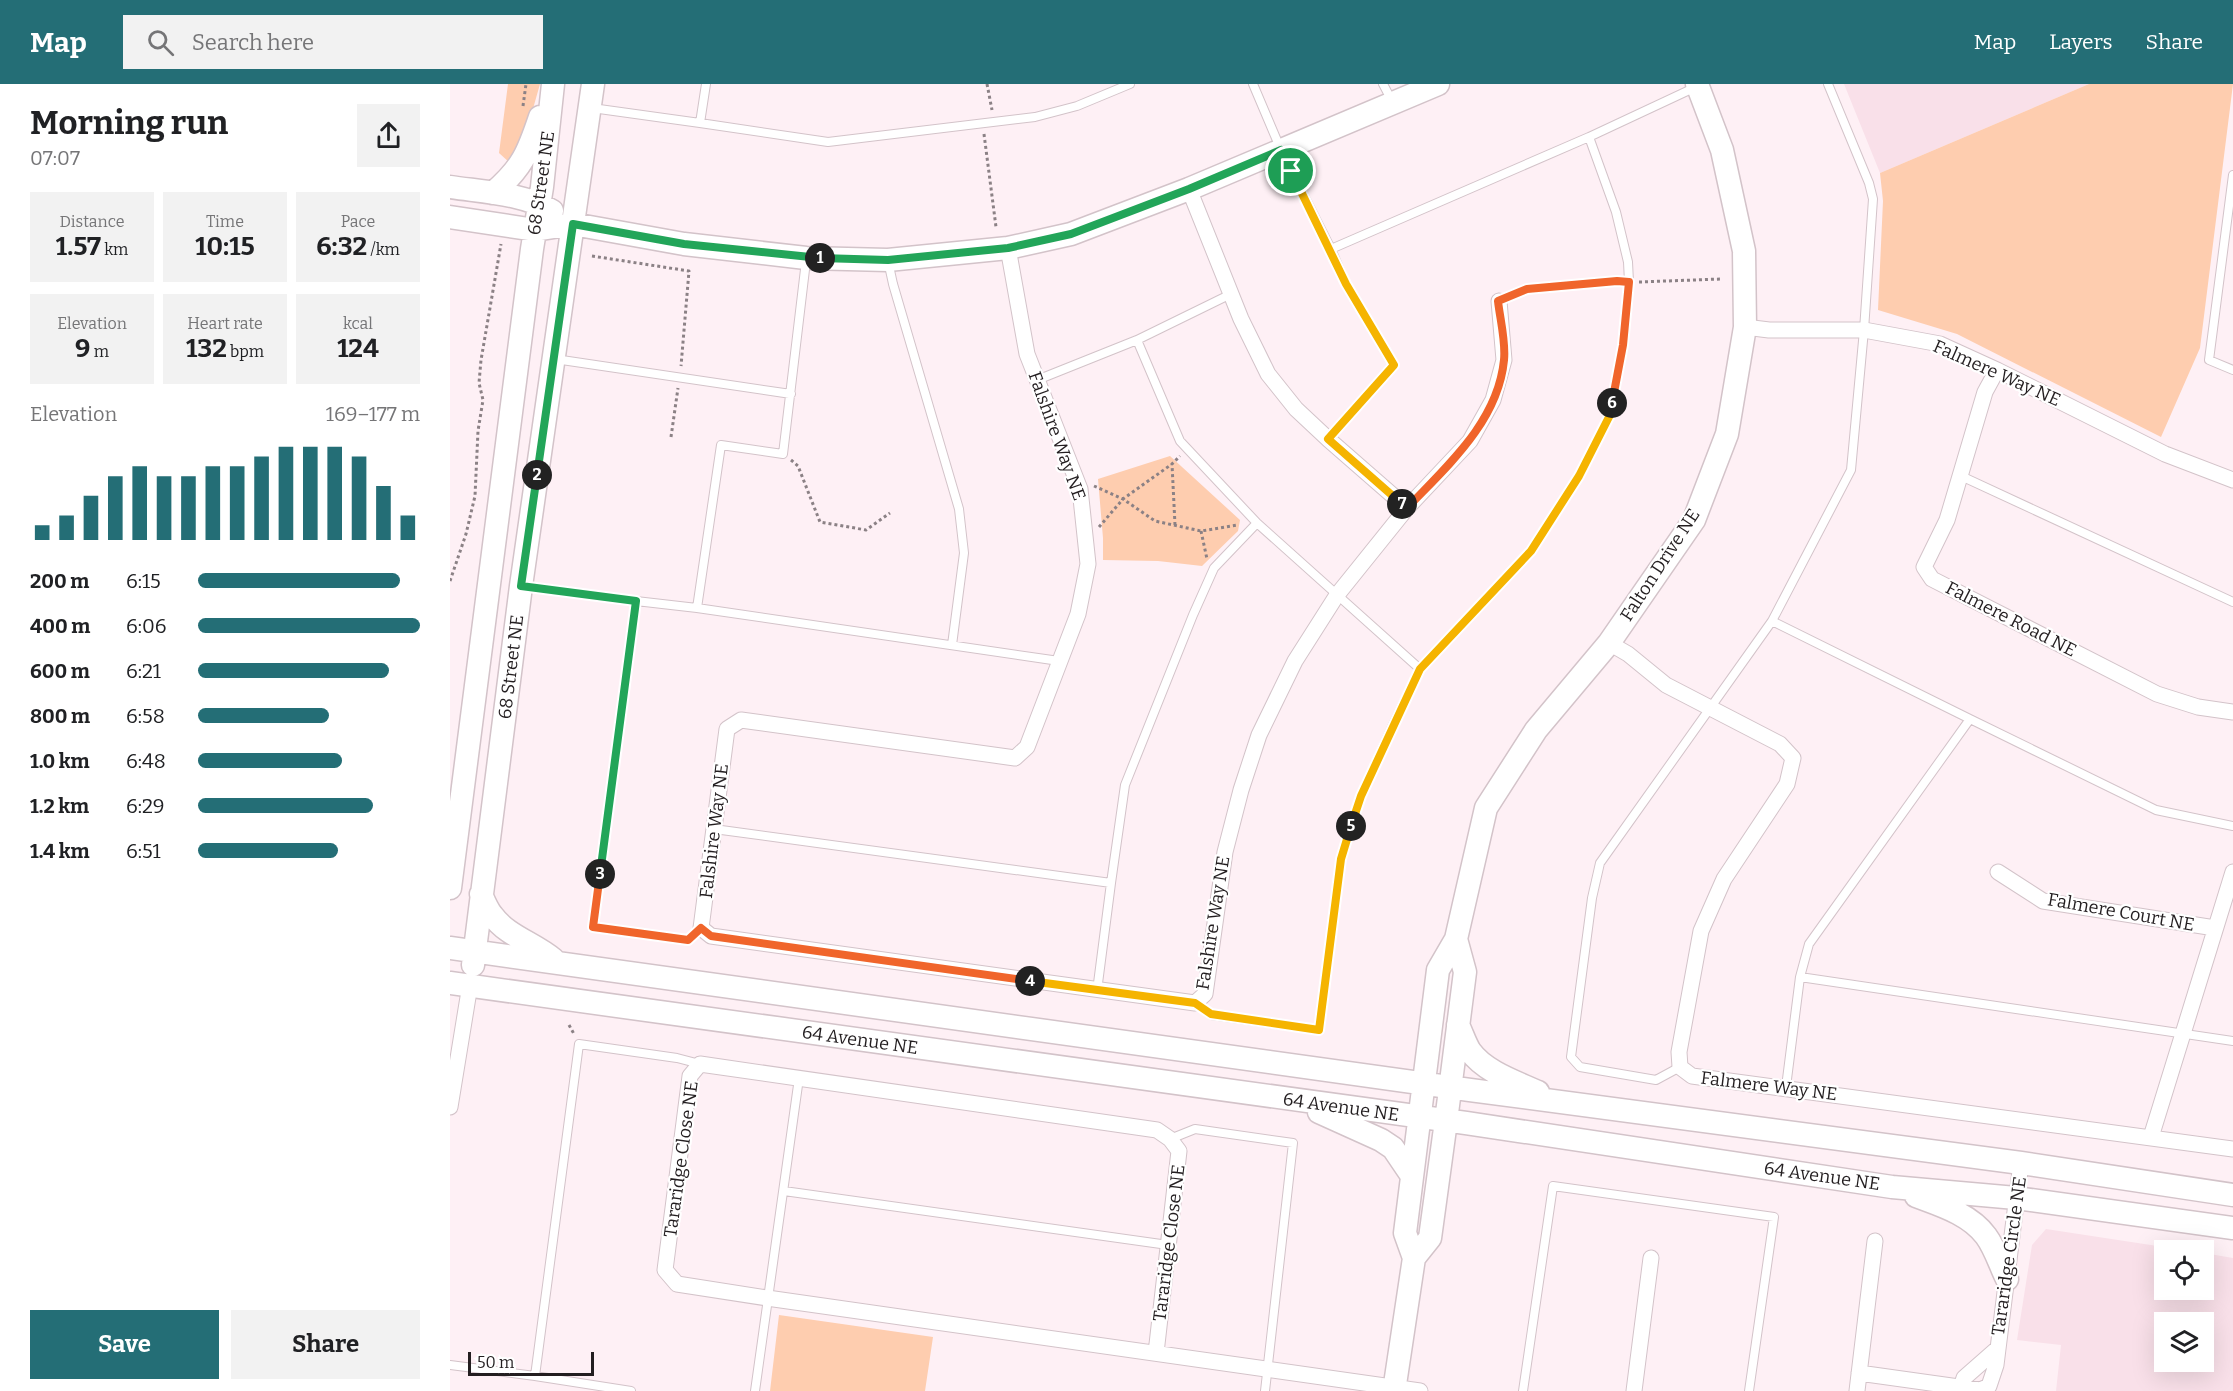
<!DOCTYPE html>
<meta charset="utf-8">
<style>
:root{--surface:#fff;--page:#f2f2f2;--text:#202124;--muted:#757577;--accent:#246e76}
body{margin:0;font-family:Bitter,serif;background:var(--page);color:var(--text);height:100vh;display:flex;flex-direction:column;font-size:22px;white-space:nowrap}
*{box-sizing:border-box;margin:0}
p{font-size:20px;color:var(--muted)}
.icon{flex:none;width:33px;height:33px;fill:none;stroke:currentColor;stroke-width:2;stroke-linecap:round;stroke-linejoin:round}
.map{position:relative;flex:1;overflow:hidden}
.drawer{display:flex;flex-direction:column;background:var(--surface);width:450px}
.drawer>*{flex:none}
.buttons{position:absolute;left:1704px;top:1156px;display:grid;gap:12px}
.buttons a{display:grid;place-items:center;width:60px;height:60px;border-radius:0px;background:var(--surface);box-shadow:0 6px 24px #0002;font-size:30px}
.scale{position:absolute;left:18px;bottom:15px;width:126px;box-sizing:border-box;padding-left:6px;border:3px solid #231e20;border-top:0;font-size:16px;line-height:21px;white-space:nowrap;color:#231e20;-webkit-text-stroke:4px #fff;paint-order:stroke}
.pin{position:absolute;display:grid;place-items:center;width:51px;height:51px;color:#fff;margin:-26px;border:3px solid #fff;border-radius:50%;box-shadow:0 2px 6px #0007}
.km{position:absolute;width:30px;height:30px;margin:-15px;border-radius:50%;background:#222;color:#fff;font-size:16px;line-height:30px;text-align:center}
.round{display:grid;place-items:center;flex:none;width:63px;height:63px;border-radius:0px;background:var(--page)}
.head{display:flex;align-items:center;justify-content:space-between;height:102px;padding:0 30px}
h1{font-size:33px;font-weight:700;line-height:45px}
.figures{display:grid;grid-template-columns:repeat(3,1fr);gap:9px;height:102px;padding:6px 30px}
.figures div{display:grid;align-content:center;border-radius:0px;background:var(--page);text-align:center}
.figures b{font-size:26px;font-weight:700}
.figures small{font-size:16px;font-weight:400}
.figures p{font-size:16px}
.chart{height:168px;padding:12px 30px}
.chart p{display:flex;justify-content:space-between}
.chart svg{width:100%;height:108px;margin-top:6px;stroke:var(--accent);stroke-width:6}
.cta{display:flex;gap:12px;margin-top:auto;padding:12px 30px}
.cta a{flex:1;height:69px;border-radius:0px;background:var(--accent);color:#fff;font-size:24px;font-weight:700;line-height:69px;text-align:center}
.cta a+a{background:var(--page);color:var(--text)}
ul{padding:0 30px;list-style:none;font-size:20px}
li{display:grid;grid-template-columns:96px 72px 1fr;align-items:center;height:45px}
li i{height:15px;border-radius:8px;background:var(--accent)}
header{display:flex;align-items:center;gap:36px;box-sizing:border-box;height:84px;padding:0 30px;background:var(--accent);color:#fff}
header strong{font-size:28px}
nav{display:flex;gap:33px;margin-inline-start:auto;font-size:21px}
.search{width:420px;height:54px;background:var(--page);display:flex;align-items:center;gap:15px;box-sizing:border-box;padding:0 21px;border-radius:0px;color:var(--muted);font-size:22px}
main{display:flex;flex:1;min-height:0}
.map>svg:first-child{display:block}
</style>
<header>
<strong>Map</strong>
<div class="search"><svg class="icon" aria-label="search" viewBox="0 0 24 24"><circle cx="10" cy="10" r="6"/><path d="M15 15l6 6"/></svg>Search here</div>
<nav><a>Map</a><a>Layers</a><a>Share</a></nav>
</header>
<main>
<section class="drawer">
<div class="head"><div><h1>Morning run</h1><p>07:07</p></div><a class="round"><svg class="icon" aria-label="share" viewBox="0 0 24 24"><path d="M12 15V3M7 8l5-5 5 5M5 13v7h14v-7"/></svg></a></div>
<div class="figures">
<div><p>Distance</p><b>1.57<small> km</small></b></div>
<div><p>Time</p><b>10:15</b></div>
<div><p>Pace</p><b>6:32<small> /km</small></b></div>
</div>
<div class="figures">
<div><p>Elevation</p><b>9<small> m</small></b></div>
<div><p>Heart rate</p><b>132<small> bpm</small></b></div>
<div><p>kcal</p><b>124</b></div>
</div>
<div class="chart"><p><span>Elevation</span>169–177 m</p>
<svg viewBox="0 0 160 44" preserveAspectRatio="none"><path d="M5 44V38M15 44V34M25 44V26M35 44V18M45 44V14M55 44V18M65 44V18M75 44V14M85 44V14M95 44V10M105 44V6M115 44V6M125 44V6M135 44V10M145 44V22M155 44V34"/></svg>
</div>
<ul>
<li><b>200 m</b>6:15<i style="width:91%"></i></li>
<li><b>400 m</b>6:06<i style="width:100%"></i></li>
<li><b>600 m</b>6:21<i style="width:86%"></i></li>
<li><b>800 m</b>6:58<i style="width:59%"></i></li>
<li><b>1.0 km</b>6:48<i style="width:65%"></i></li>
<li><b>1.2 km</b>6:29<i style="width:79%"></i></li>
<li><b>1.4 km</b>6:51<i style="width:63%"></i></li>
</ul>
<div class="cta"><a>Save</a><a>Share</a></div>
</section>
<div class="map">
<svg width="1783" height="1307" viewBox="0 0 1783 1307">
<rect width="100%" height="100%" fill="#fef0f5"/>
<path fill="#f9e0e9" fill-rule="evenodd" d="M1394,0H1639L1430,89Z
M1596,1145L1740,1167H1714V1206H1754V1169L1783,1174V1307H1606L1611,1261L1567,1256L1582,1161ZM1714,1239H1754V1278H1714Z"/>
<path fill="#fecdaf" d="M58,0H90L75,53L61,80L49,69Z
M1639,0H1783L1750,264L1711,353L1507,250L1428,226L1433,117L1430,89Z
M720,372L790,436L788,447L752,482L708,477L653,476V454L648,395Z
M329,1231L483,1253L475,1307H320Z"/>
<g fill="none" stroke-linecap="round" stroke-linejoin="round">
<defs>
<path id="lane" d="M256,0L250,39L378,58L585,33L627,22L680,0
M933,0L942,17
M1378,0L1419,99L1423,115L1414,246L1401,386L1322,537L1520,635L1359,860L1350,893L1783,957
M142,24L250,39
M1139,53L1246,3
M1783,91L1759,276L1783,286
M438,177L443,200L509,425L514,469L502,561
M687,256L730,357L807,439L970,585
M105,275L341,310
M587,296L687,256L781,210
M878,355L944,281L896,200L881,165
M1511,392L1783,518
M75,502L186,517
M247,524L271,361L333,370L356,177
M1520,635L1706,726L1783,742
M264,745L661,799L675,701L743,531L764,484L807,439
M251,844L238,856L143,843L186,517L247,524L609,577
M647,907L661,799
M745,919L761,931L869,946L891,775L911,712L942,643L970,585L1081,467L1129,392L1160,331L1173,261L1179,198L1178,178L1166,128L1139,53L881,165L831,66L803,0
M1230,983L1206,996L1130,983L1121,973L1142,814L1150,779L1322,537
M1336,1003L1350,893
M720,1055L745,1045L843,1059L815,1307
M334,1107L718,1161
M0,1281L85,1292
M181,1307L85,1292L129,960L227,974L250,980
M305,1307L349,994
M1073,1307L1103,1102L1324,1133L1299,1307"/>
<path id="street" d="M739,105L791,235L818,290L846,325L878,355L957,424
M558,164L577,270L630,405L638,480L628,530L577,663L565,674L291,636L277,645L251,844L261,852L745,919L755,910L775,768L791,706L809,651L845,577L887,511L957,424L1020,357L1043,316L1054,276L1049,217
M1295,243L1319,246H1414L1490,260L1547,286L1715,370L1783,396
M1547,286L1535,308L1497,436L1474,483L1482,495L1707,610L1748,623L1783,628
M1159,559L1178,570L1216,601L1330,660L1343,674L1337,700L1274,795L1251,847L1229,968L1230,983L1242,992L1783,1065
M1548,788L1593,817L1765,844
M0,1023L20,901
M1701,1053L1783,788
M706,1269L729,1067L720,1055L707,1046L250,980L240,992L215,1186L227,1200L317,1214L970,1307
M1409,1289L1530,1306L1539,1302L1546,1281L1571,1079
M1184,1307L1201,1174
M1407,1307L1425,1157
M1510,1307L1514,1294L1547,1265"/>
<path id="secondary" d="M0,103C33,108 72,109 102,127
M43,109C72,84 78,69 90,33
M0,133L85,146L123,140L234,160L356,174L438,176L558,164L621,150L739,105L988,0
M0,804L82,165L92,103L103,0
M31,810C34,817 37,825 42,831C57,852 84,859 103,875
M0,864L1020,1006L1571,1079L1783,1111
M23,881L71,502L143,0
M0,899L1016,1039L1442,1103L1566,1114L1783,1144
M1008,941C1012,949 1015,959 1020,967C1035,988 1066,998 1088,1008
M869,1028L931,1056L943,1064L962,1092
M1466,1112C1490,1121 1520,1130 1536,1152C1545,1164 1550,1181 1557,1195
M964,1174L980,1154L996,1037L1015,888L1006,855
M944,1307L964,1174L955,1149L988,886L1006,855L1036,724L1086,646L1159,559L1244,436L1277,350L1295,243L1294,167L1272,66L1247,0"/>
</defs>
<use href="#lane" stroke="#d3c3c9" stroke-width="10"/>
<use href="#street" stroke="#d3c3c9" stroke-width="17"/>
<use href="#secondary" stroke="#d3c3c9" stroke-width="25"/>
<path stroke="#8b8185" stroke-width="3" stroke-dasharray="3 3" stroke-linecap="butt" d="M537,0L542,26
M73,22L76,0
M534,50L546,143
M142,172L239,187L231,282
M1189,198L1271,195
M1061,211L1076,205L1167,197
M221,353L228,304
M341,376L348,382L370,438L416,446L440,429
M644,402L673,415L705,437L751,447L788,441
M725,441L722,380L730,372
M649,443L673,415L722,380
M751,447L757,475
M0,497L16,450L25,412L28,347L33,316L29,299L31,276L51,160
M119,941L124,950"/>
<use href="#lane" stroke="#fff" stroke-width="8"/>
<use href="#street" stroke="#fff" stroke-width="15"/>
<use href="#secondary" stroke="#fff" stroke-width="22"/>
</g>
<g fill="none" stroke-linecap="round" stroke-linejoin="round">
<defs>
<path id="split-1" d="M370,174L438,176L558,164L621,150L739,105L831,66L841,87"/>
<path id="split-2" d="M87,391L123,140L234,160L370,174"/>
<path id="split-3" d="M87,391L71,502L186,517L150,790"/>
<path id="split-4" d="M150,790L143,843L238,856L251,844L261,852L580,897"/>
<path id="split-5" d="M580,897L745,919L761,930L869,946L891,775L901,742"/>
<path id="split-6" d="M901,742L911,712L970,585L1081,467L1129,392L1160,331L1162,319"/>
<path id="split-7" d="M952,420L957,424C997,382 1048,338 1054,276C1056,258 1050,235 1048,217L1077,205L1167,197L1179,198L1173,261L1162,319"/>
<path id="split-8" d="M841,87L896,200L944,281L878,355L952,420"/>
</defs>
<use href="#split-1" stroke="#fff" stroke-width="12"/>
<use href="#split-2" stroke="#fff" stroke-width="12"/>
<use href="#split-3" stroke="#fff" stroke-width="12"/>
<use href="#split-4" stroke="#fff" stroke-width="12"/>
<use href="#split-5" stroke="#fff" stroke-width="12"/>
<use href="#split-6" stroke="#fff" stroke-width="12"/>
<use href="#split-7" stroke="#fff" stroke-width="12"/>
<use href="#split-8" stroke="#fff" stroke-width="12"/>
<use href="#split-1" stroke="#22a559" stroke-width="8"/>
<use href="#split-2" stroke="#22a559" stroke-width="8"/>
<use href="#split-3" stroke="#22a559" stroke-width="8"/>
<use href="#split-4" stroke="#f0652b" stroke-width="8"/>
<use href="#split-5" stroke="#f5b400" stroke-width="8"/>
<use href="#split-6" stroke="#f5b400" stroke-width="8"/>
<use href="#split-7" stroke="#f0652b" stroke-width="8"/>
<use href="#split-8" stroke="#f5b400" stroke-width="8"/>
</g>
<g text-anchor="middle" stroke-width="4.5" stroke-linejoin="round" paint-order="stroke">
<g font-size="18" fill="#231e20" stroke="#fff">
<text transform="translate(91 99) rotate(-82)" y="6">68 Street NE</text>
<text transform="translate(1547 289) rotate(24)" y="6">Falmere Way NE</text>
<text transform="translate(607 352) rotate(70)" y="6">Falshire Way NE</text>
<text transform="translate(1210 481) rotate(-57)" y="6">Falton Drive NE</text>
<text transform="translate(1561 535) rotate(27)" y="6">Falmere Road NE</text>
<text transform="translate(61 583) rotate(-83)" y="6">68 Street NE</text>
<text transform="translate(264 747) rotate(-83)" y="6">Falshire Way NE</text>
<text transform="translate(1671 828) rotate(10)" y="6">Falmere Court NE</text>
<text transform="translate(763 839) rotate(-81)" y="6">Falshire Way NE</text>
<text transform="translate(410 956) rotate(8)" y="6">64 Avenue NE</text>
<text transform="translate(1319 1002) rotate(7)" y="6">Falmere Way NE</text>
<text transform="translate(891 1023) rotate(8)" y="6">64 Avenue NE</text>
<text transform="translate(231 1075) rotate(-82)" y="6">Tararidge Close NE</text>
<text transform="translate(1372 1092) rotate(8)" y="6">64 Avenue NE</text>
<text transform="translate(719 1159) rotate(-83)" y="6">Tararidge Close NE</text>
<text transform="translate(1559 1172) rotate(-82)" y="6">Tararidge Circle NE</text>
</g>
</g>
</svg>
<div class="buttons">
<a><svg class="icon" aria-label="locate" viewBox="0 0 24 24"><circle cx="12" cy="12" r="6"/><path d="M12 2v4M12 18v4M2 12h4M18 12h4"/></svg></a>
<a><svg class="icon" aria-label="layers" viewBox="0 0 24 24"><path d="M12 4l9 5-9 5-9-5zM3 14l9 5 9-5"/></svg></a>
</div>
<div class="scale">50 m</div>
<div class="pin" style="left:841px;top:87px;background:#1e9e55"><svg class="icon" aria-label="arrive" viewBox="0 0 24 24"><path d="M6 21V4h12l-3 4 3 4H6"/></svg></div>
<b class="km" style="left:370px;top:174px">1</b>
<b class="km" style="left:87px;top:391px">2</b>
<b class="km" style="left:150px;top:790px">3</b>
<b class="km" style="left:580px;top:897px">4</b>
<b class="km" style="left:901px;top:742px">5</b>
<b class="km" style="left:1162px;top:319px">6</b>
<b class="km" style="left:952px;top:420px">7</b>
</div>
</main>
